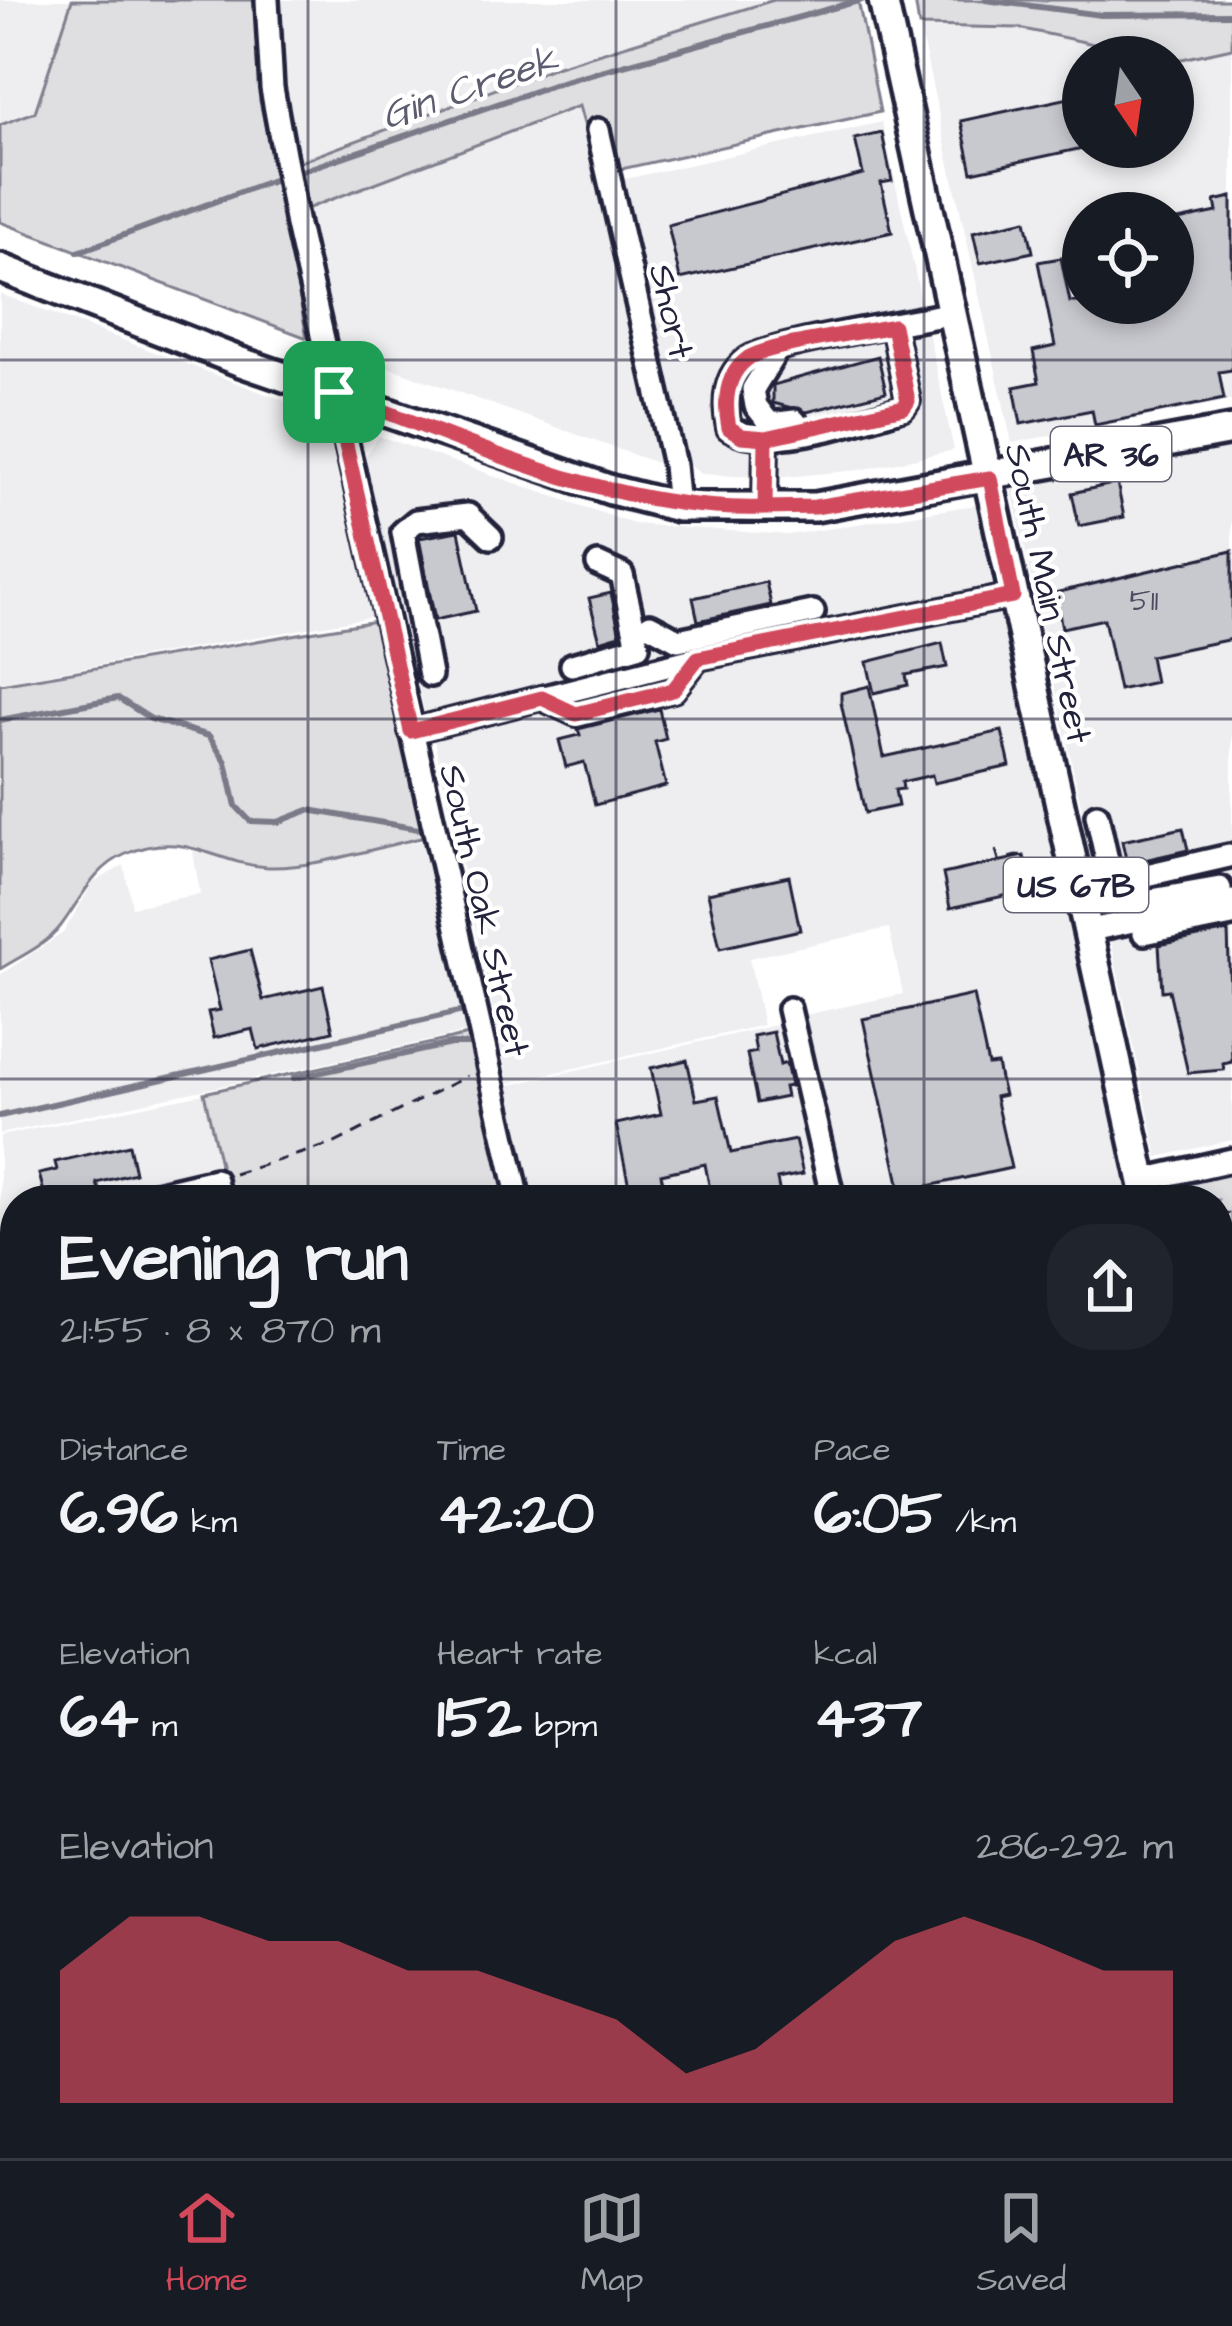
<!DOCTYPE html>
<meta charset="utf-8">
<style>
:root{--surface:#171b24;--page:#20242c;--text:#f1f3f6;--muted:#9ea1a6;--line:#363941;--accent:#d1495b}
body{margin:0;font-family:"Architects Daughter",sans-serif;background:var(--page);color:var(--text);height:100vh;display:flex;flex-direction:column;font-size:45px;white-space:nowrap}
*{box-sizing:border-box;margin:0}
p{font-size:39px;color:var(--muted)}
.icon{flex:none;width:66px;height:66px;fill:none;stroke:currentColor;stroke-width:2;stroke-linecap:round;stroke-linejoin:round}
.map{position:relative;flex:1;overflow:hidden}
.details{position:absolute;left:0px;top:1185px;width:1233px;height:975px;display:flex;flex-direction:column;background:var(--surface);border-radius:48px 48px 0 0;box-shadow:0 6px 18px #0003}
.details>*{flex:none}
.needle{width:78px;rotate:167deg}
.buttons{position:absolute;left:1062px;top:36px;display:grid;gap:24px}
.buttons a{display:grid;place-items:center;width:132px;height:132px;border-radius:50%;background:var(--surface);box-shadow:0 6px 18px #0003;font-size:60px}
.pin{position:absolute;display:grid;place-items:center;width:102px;height:102px;color:#fff;margin:-51px;border-radius:24px;box-shadow:0 6px 18px #0006}
.round{display:grid;place-items:center;flex:none;width:126px;height:126px;border-radius:48px;background:var(--page)}
.head{display:flex;align-items:center;justify-content:space-between;height:204px;padding:0 60px}
h1{font-size:66px;font-weight:700;line-height:90px}
.stats{display:grid;grid-template-columns:repeat(3,1fr);gap:18px;height:204px;padding:12px 60px}
.stats div{display:grid;align-content:center}
.stats b{font-size:60px;font-weight:700}
.stats small{font-size:33px;font-weight:400}
.stats p{font-size:33px}
.chart{height:336px;padding:24px 60px}
.chart p{display:flex;justify-content:space-between}
.chart svg{width:100%;height:216px;margin-top:12px;fill:var(--accent);opacity:.7}
.tab-bar{display:flex;justify-content:space-around;align-items:center;height:168px;border-top:3px solid var(--line);background:var(--surface);font-size:33px;color:var(--muted)}
.tab-bar a{display:grid;justify-items:center;gap:6px}
.tab-bar .on{color:var(--accent)}
.map>svg:first-child{display:block}
</style>
<div class="map">
<svg width="1232" height="2158" viewBox="0 0 1232 2158">
<rect width="100%" height="100%" fill="#fff"/>
<filter id="ink" filterUnits="userSpaceOnUse"><feTurbulence type="fractalNoise" baseFrequency=".00833" numOctaves="2"/><feDisplacementMap in="SourceGraphic" scale="24" xChannelSelector="R" yChannelSelector="G"/><feConvolveMatrix kernelMatrix="1 2 1 2 8 2 1 2 1" color-interpolation-filters="sRGB"/></filter>
<g filter="url(#ink)">
<path fill="#eeeef1" fill-rule="evenodd" d="M0,0H72L35,113L0,125Z
M278,0H774L558,66L297,163L284,111Z
M919,26L1019,28L1141,57H1083V147H1173V61L1232,48V400L1012,443ZM1083,213H1173V303H1083Z
M580,106L662,465L307,338L285,217Z
M882,122L954,450L860,470L774,478L701,474L688,464L621,180Z
M0,294L333,419L376,616L0,682Z
M379,436L634,524L788,535L975,505L996,590L426,718L365,457Z
M1232,443V1140L1158,1157L1012,490Z
M1001,604L1131,1200H840L800,1016L903,994L889,928L749,958L763,1025L509,1083L433,735L700,665Z
M427,840L473,1031L0,1134V975L63,933L93,883L124,865L132,907L200,894L193,851L269,868Z
M785,1023L823,1191L784,1200H531L505,1086Z
M203,1094L220,1171L125,1200H15V2145L425,2149L387,2158H0V1136Z
M1232,1687V1969L1218,1972V1689Z"/>
<path fill="#dfdfe2" stroke="#80808e" stroke-width="3" d="M72,0H256L260,101L275,171L558,66L774,0H858L880,112L617,170L608,126L586,131L579,106L285,217L307,338L0,222V125L35,112Z
M915,0H1232V48L1173,61L1019,28L919,26Z
M376,621L425,820L421,838C377,847 311,869 268,867C213,864 185,828 126,854C93,868 80,901 60,927C46,945 19,957 0,969V684Z
M473,1034L509,1200H228L204,1093Z
M1232,1166V1513L1218,1450V1200H1162L1158,1184Z"/>
<g fill="none" stroke-linecap="round" stroke-linejoin="round">
<path stroke="#7a7a88" stroke-width="6" d="M985,0L1101,15L1232,14
M302,171L561,82L862,0
M78,252L273,180
M0,720L118,698L151,719L209,736L226,762L236,806L250,821L278,822L309,810L424,830
M294,1078L451,1044H476
M0,1116L463,1011
M1232,1231V1232"/>
</g>
<path fill="#c8c8cf" stroke="#22223b" stroke-width="3" d="M1083,95V148L972,172L961,121Z
M882,133L892,181L881,183L892,232L680,279L668,225L863,174L855,139Z
M1232,197V370L1219,372L1224,399L1095,425L1092,410L1021,424L1014,387L1039,382L1033,351L1055,346L1038,262L1061,258L1070,302L1173,303V221L1217,212L1215,201Z
M1026,220L1033,252L980,263L973,232Z
M878,356L886,392L807,412L773,403V385Z
M1117,483L1124,517L1079,526L1072,493Z
M459,531L476,611L435,620L419,538Z
M1232,551V639L1150,656L1155,682L1119,690L1104,619L1062,628L1055,593Z
M766,582L771,605L698,621L693,598Z
M611,593L620,635L600,641L589,598Z
M942,643L947,667L906,675L908,685L874,693L867,662Z
M869,686L884,757L1002,731L1010,766L934,783L932,775L902,782L903,789L895,790L898,806L865,813L841,703V693Z
M659,709L666,739L655,742L666,786L595,805L584,762L566,767L559,740L580,735L578,729Z
M1183,828L1188,850L1127,864L1122,841Z
M1024,856L1031,890L950,908L943,874Z
M789,876L800,930L720,948L708,893Z
M1228,931L1232,1062L1223,1064L1224,1070L1188,1073L1169,990L1162,991L1159,945Z
M250,950L263,1000L323,986L333,1031L258,1049L253,1029L214,1038L208,1012L220,1010L208,960Z
M973,995L988,1065L997,1064L1000,1079L1004,1095L995,1097L1011,1168L901,1192L863,1019Z
M773,1032L780,1065L786,1063L791,1086L784,1087L786,1097L757,1103L747,1054L756,1052L753,1036Z
M687,1060L696,1100L718,1096L731,1153L795,1140L803,1174L777,1179L781,1200H712L705,1164L661,1174L667,1200H632L616,1124L661,1114L651,1068Z
M129,1145L135,1173L97,1183L100,1193L46,1200L39,1174L57,1170L55,1162Z
M15,1407V1526L0,1529V1410Z
M15,1848V1889H0V1849Z
M1232,1901V1953L1218,1957V1904Z"/>
<g fill="none" stroke-linecap="round" stroke-linejoin="round">
<defs>
<path id="minor" d="M267,0L272,88L297,225L519,1200
M598,130L674,465L678,507
M893,326L908,401L904,407C862,421 766,452 729,428C724,403 724,375 748,359C771,343 916,321 953,313
M777,350L753,389L756,406L770,424L795,421
M765,508L766,438
M650,625L678,640L813,612
M572,665L638,646L622,575L598,564
M430,675L403,532L416,521L468,515L491,537
M542,698L576,714L673,690L698,658
M411,731L698,658L1013,596
M1097,815L1112,883L1229,856
M1135,920L1157,899L1220,888
M1086,931L1232,900
M1144,933L1232,915
M789,1009L833,1200
M1143,1180L1232,1160
M130,1200L215,1180L219,1200
M0,1383L15,1380
M0,1647L15,1644
M1218,1674L1232,1669
M0,1929L15,1930
M1218,1984L1232,1981
M737,2145L740,2158
M1047,2145L1050,2158
M1150,2145L1153,2158
M429,2158L487,2145"/>
<path id="major" d="M883,0L1147,1200
M0,268L241,362L611,490L678,507H815L1232,430
M1218,1518L1232,1586"/>
</defs>
<use href="#minor" stroke="#22223b" stroke-width="30"/>
<use href="#major" stroke="#22223b" stroke-width="36"/>
<path stroke="#22223b" stroke-width="3" stroke-dasharray="12 9" stroke-linecap="butt" d="M996,850L999,860L1025,854L1027,873
M234,1174L335,1143L467,1076
M1218,1217L1232,1212
M1218,1337L1232,1405
M1218,1443L1232,1441
M6,1667L15,1706
M0,1846H15
M12,1979L15,1991
M0,1980L15,1976
M5,2004L15,1995
M284,2145L287,2158"/>
<use href="#minor" stroke="#fff" stroke-width="21"/>
<use href="#major" stroke="#fff" stroke-width="27"/>
</g>
</g>
<g fill="none" stroke-linecap="round" stroke-linejoin="round" filter="url(#ink)">
<defs>
<path id="route" d="M334,392L411,731L542,698L576,714L673,690L698,658L1013,596L990,478L815,507L765,508L766,438L742,436L729,428C724,403 725,376 747,359C765,345 864,332 893,326L908,401L904,407L766,438L765,508C615,513 472,443 334,392"/>
</defs>
<use href="#route" stroke="#fff" stroke-width="24"/>
<use href="#route" stroke="#d1495b" stroke-width="15"/>
</g>
<path fill="none" stroke="#22223b" stroke-width="3" stroke-opacity="0.55" d="M308,0V1200M616,0V1200M924,0V1200M0,360H1232M0,719H1232M0,1079H1232M0,1439H15M1218,1439H1232M0,1798H15M1218,1798H1232M308,2145V2158M616,2145V2158M924,2145V2158"/>
<g text-anchor="middle" stroke-width="9" stroke-linejoin="round" paint-order="stroke">
<g font-size="30" fill="#4c4c60">
<text x="1144" y="610">511</text>
</g>
<g fill="#fff" stroke="#646476" stroke-width="3">
<rect x="1051" y="427" width="120" height="54" rx="9"/>
<rect x="1004" y="858" width="144" height="54" rx="9"/>
</g>
<g font-size="33" font-weight="bold" fill="#22223b">
<text x="1111" y="466">AR 36</text>
<text x="1076" y="897">US 67B</text>
</g>
<g font-size="36" fill="#22223b" stroke="#fff">
<text transform="translate(673 311) rotate(77)" y="13">Short</text>
<text transform="translate(1050 593) rotate(78)" y="13">South Main Street</text>
<text transform="translate(486 910) rotate(77)" y="13">South Oak Street</text>
</g>
<g font-size="39" font-style="italic" fill="#5c5c6f" stroke="#fff">
<text transform="translate(469 86) rotate(-19)" y="14">Gin Creek</text>
</g>
</g>
</svg>
<div class="buttons">
<a><svg class="needle" viewBox="-14 -14 28 28"><path d="M0-13l5 13h-10z" fill="#e53935"/><path d="M0 13l5-13h-10z" fill="#9ea1a6"/></svg></a>
<a><svg class="icon" aria-label="locate" viewBox="0 0 24 24"><circle cx="12" cy="12" r="6"/><path d="M12 2v4M12 18v4M2 12h4M18 12h4"/></svg></a>
</div>
<div class="pin" style="left:334px;top:392px;background:#1e9e55"><svg class="icon" aria-label="arrive" viewBox="0 0 24 24"><path d="M6 21V4h12l-3 4 3 4H6"/></svg></div>
<section class="details">
<div class="head"><div><h1>Evening run</h1><p>21:55 · 8 × 870 m</p></div><a class="round"><svg class="icon" aria-label="share" viewBox="0 0 24 24"><path d="M12 15V3M7 8l5-5 5 5M5 13v7h14v-7"/></svg></a></div>
<div class="stats">
<div><p>Distance</p><b>6.96<small> km</small></b></div>
<div><p>Time</p><b>42:20</b></div>
<div><p>Pace</p><b>6:05<small> /km</small></b></div>
</div>
<div class="stats">
<div><p>Elevation</p><b>64<small> m</small></b></div>
<div><p>Heart rate</p><b>152<small> bpm</small></b></div>
<div><p>kcal</p><b>437</b></div>
</div>
<div class="chart"><p><span>Elevation</span>286–292 m</p>
<svg viewBox="0 0 160 44" preserveAspectRatio="none"><path d="M0 44V17L10 6L20 6L30 11L40 11L50 17L60 17L70 22L80 27L90 38L100 33L110 22L120 11L130 6L140 11L150 17L160 17V44z"/></svg>
</div>
</section>
</div>
<nav class="tab-bar">
<a class="on"><svg class="icon" aria-label="home" viewBox="0 0 24 24"><path d="M3 11l9-7 9 7M6 9v11h12V9"/></svg>Home</a>
<a><svg class="icon" aria-label="map" viewBox="0 0 24 24"><path d="M3 6l6-2 6 2 6-2v14l-6 2-6-2-6 2zM9 4v14M15 6v14"/></svg>Map</a>
<a><svg class="icon" aria-label="saved" viewBox="0 0 24 24"><path d="M7 4h10v16l-5-4-5 4z"/></svg>Saved</a>
</nav>
